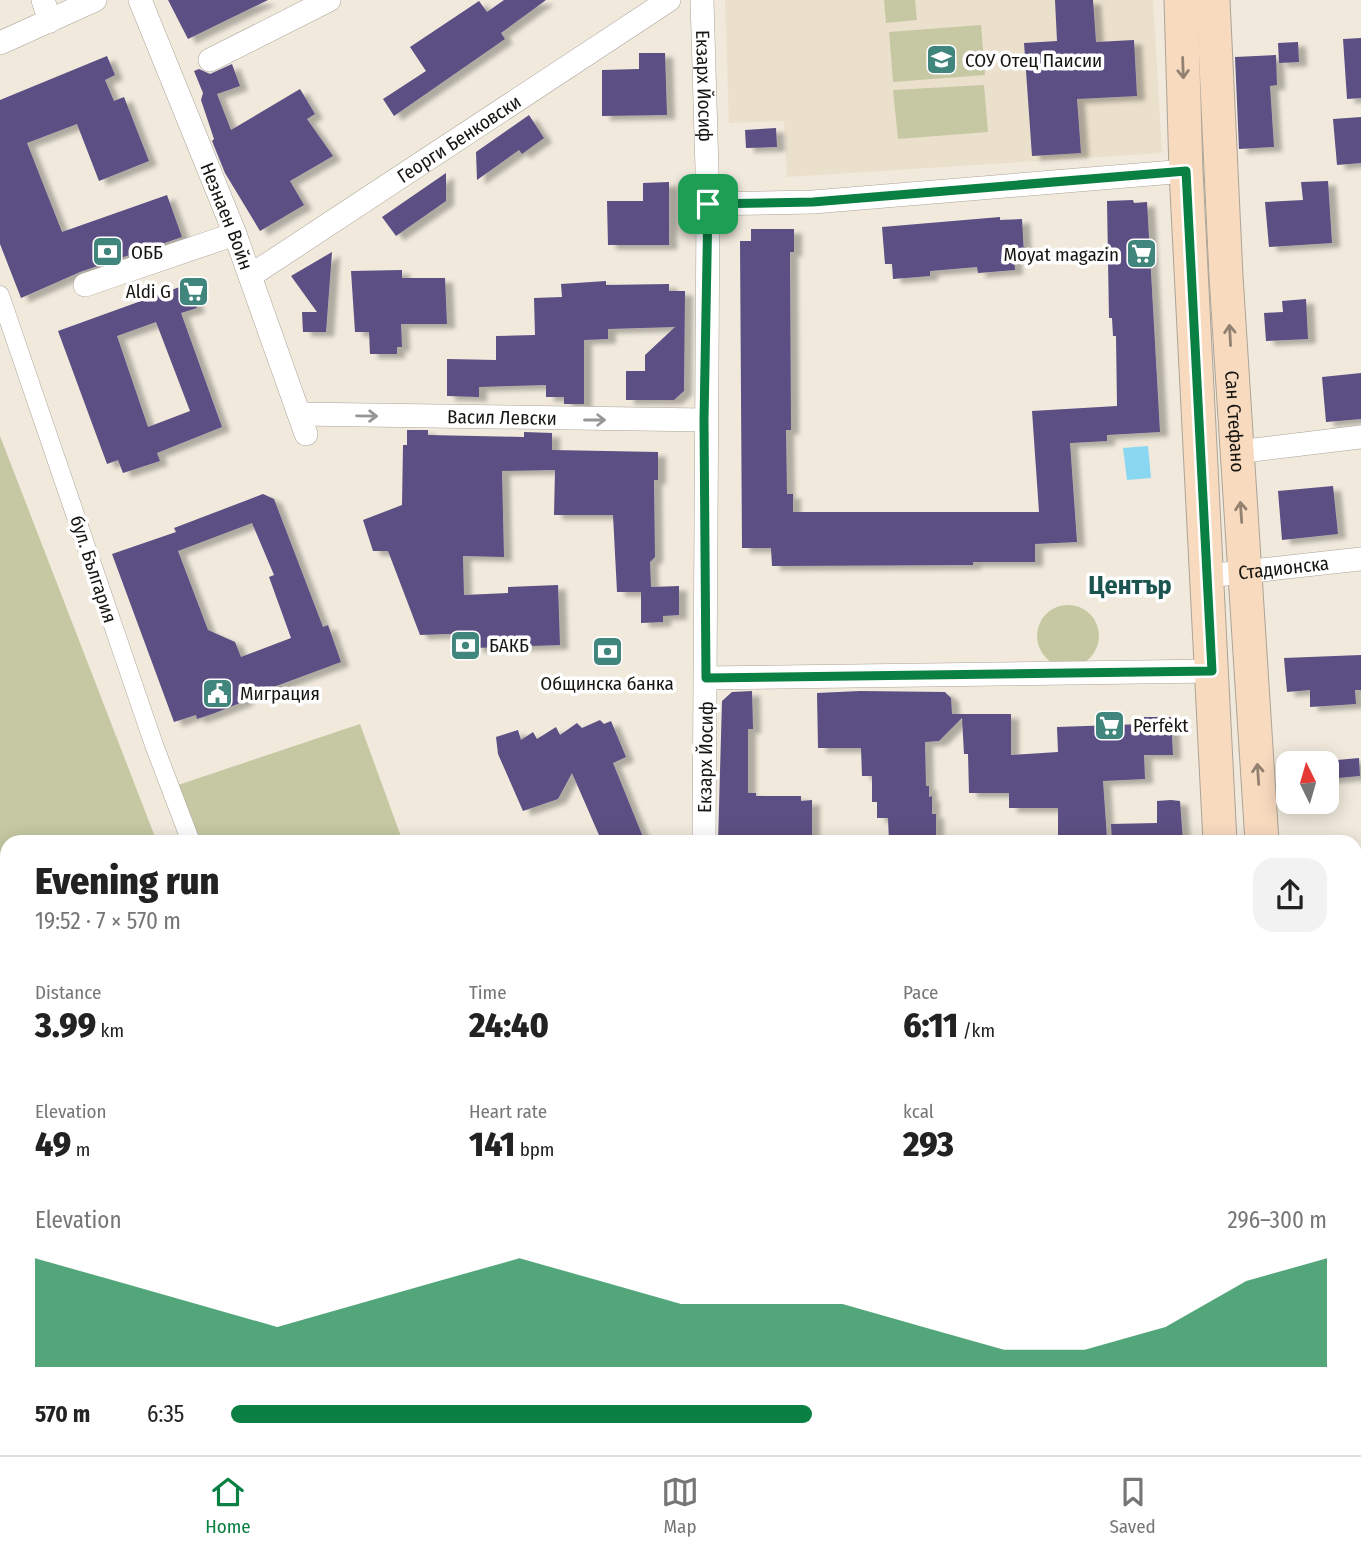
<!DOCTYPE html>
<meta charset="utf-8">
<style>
:root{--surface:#fff;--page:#f2f2f2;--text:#222;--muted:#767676;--line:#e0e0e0;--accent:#0b8043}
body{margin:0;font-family:"Fira Sans Condensed",sans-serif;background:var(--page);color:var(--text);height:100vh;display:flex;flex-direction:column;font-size:26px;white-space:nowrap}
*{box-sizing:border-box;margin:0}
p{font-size:23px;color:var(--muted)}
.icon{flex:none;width:38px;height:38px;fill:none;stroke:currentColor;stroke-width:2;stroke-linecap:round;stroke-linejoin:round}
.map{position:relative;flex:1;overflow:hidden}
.sheet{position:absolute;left:0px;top:835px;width:1362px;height:621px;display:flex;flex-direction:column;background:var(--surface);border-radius:21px 21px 0 0;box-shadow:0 4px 18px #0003}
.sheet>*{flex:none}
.needle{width:46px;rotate:355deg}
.tools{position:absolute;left:1276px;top:751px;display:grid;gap:14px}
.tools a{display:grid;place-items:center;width:63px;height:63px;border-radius:14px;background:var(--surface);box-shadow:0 4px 18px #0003;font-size:35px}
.pin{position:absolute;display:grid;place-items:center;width:60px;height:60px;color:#fff;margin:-30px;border-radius:14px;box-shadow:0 4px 10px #0006}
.round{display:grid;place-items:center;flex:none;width:74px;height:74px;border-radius:21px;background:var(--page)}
.head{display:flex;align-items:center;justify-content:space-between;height:119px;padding:0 35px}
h1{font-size:38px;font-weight:800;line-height:52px}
.metrics{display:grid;grid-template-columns:repeat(3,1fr);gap:10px;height:119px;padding:7px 35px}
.metrics div{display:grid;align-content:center}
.metrics b{font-size:35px;font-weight:800}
.metrics small{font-size:19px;font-weight:400}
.metrics p{font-size:19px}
.chart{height:196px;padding:14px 35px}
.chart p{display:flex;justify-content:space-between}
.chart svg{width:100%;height:126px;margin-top:7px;fill:var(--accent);opacity:.7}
ul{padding:0 35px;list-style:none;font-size:23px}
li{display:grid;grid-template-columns:112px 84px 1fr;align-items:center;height:52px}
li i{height:18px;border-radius:9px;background:var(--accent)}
.menu{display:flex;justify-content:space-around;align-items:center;height:98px;border-top:2px solid var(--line);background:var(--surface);font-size:19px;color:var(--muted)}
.menu a{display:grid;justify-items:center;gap:4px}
.menu .selected{color:var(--accent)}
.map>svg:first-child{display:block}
</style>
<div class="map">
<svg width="1361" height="1455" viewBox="0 0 1361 1455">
<defs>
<filter id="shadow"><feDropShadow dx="8" dy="4.5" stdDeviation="2" flood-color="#0004"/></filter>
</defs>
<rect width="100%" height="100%" fill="#f0e9dc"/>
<path fill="#ebe0cc" d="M725,0H1153L1162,153L787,177L784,121L729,123Z"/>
<path fill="#c5c8a2" d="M884,0H915L917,20L886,23Z
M981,25L985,75L893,82L889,32Z
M984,85L988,132L898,139L893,90Z
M0,436L157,842H7V1135L0,1138Z
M1037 636a31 31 0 1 1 62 0a31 31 0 1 1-62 0Z
M360,724L403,842H198L178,785Z
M7,1176V1307L0,1310V1179Z
M259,1449H347L349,1455H250Z"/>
<path fill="#89d7f1" d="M1148,446L1151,478L1127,480L1123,448Z"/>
<path fill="#5b4f83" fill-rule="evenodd" filter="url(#shadow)" d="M168,0H268L188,39Z
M504,0H546L501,33L505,39L394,116L383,99L426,71L410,47L479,1L487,12Z
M1055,0H1093L1096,42L1134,40L1137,96L1077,99L1081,153L1032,156L1024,43L1057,41Z
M1361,38V98L1347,99L1343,39Z
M1298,42L1299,62L1279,63L1278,43Z
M639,53H665L667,115L602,116V70L639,69Z
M1276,55L1277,85L1270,86L1274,147L1239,149L1235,57Z
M107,56L115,75L105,80L114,101L124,97L149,161L99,181L77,124L27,143L62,232L167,195L182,237L80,272L21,298L0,244V100Z
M232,64L240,86L217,94L231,130L300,89L315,114L307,119L333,156L290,181L304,205L260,231L225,173L212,141L214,139L201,100L203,93L194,71L199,69L210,74Z
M529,115L544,138L522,154L519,150L477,180L476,152Z
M1361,117V163L1337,165L1333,119Z
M776,128L777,147L746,148L745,130Z
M446,173V201L396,236L382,217Z
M1328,181L1332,243L1269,247L1265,202L1303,200L1301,182Z
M669,182V245H608L607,201H643V183Z
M1133,200L1134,203L1147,202L1160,432L1107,435V441L1070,443L1077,542L1035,544V562H973V565L772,566L771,548H742L740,241H751V229H794V252H790L791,430H786L787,494H793V512H1039L1032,411L1117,406L1116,336H1113L1112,318H1109L1107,201Z
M1000,217V220L1022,219L1024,255L1014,256L1015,270L978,273L977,267L930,271V276L893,279L892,264H885L882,227Z
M332,252L326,332H303L302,312H317L291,276Z
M402,270V278H445L447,324H401L402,347H397V354H370L369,332H355L351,271Z
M606,281V285L669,284V291H685L684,391L674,400H626V371H645V355L675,327L608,329V339L584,340V404H564V397H546V385L479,387V397L447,396V359L496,360V336L535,335L534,298L562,297L561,284Z
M188,284L197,308L181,313L222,427L157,453L160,461L123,473L118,460L107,464L58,331ZM156,322L190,411L148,427L117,336Z
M1306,299L1308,339L1266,341L1264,313L1283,312L1282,301Z
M1361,373V419L1326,422L1322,377Z
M407,430H428V435L524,437V432L552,433V450L658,452V480H654L655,557L650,562L651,587L679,586V615L663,616V622L641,623V592H617L613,515H554L555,470L502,471L504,557L463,556L464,595L508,593V587L558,585L560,645L475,648L474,633L420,635L388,551H373L363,520L402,505L403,445H407Z
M1333,486L1338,534L1282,540L1278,491Z
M263,494L274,499L323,627L328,625L341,662L244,698L245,701L215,713L197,719L196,715L174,722L112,554L176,532L174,528ZM252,523L274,575L269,577L291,638L241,657L235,642L208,630L178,551Z
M1361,655V690H1355L1356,704L1310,707V690L1287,692L1284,658Z
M752,691L753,729H748V793H756V796H801V801L812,800V842H718L722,701L732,692Z
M860,691L945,692L951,698L952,714H1011V755L1058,752L1057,727L1144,724V717H1171L1173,755H1144L1145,779L1103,781L1107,838H1058V808H1009V793H969L968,754H964L962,718L939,741L925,742L926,786H929V797L932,796V814H936V842H889L888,818H877V802H872V776H862L861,748H818L817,693Z
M600,720L604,724L611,721L626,757L613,763L645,842H602L572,773L558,799L523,811L498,754L496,737L518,730L521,740L533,732L537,739L556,727L560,735L577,723L582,728Z
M1359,758L1360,776L1326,779V761Z
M1171,800L1180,801L1183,842H1112L1111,824L1157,823V801Z"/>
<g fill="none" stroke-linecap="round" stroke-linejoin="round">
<defs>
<path id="pedestrian" d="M0,295L154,745L191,842
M430,1449L434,1455"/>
<g id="minor">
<path d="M43,0L50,21"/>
<path id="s1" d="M140,0L235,234L306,434"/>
<path id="s2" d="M702,0L708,204L704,842"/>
<path d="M0,43L95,0"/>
<path d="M210,60L329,0"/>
<path d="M708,204L813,202L1186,171"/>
<path id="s3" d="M250,276L669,0"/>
<path d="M85,285L235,234"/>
<path id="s4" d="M299,414L704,420"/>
<path d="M1237,452L1361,437"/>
<path id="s5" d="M1207,576L1361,559"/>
<path d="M706,678L1212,671"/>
<path d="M1354,1110L1361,1109"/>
<path d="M711,1449V1455"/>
</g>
<g id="secondary">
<path d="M1181,0L1186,171L1220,842"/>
<path id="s6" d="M1213,0L1226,276L1262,842"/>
<path d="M1259,1449V1455"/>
<path d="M1300,1449L1301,1455"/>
</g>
</defs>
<use href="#pedestrian" stroke="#aba498" stroke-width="19"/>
<use href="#minor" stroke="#aba498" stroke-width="24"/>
<use href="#secondary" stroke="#aba498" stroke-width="35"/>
<use href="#pedestrian" stroke="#fff" stroke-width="18"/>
<use href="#minor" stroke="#fff" stroke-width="23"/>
<use href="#secondary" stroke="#f8dabf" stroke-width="33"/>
</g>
<defs><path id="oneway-shaft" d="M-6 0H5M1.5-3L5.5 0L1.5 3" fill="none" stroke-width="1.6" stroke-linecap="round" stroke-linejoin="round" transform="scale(1.75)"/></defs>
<g stroke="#938171">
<use href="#oneway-shaft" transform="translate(1183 68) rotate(88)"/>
<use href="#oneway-shaft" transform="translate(1230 335) rotate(-93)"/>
<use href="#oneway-shaft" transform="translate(1241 512) rotate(-94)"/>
<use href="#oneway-shaft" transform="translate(1258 774) rotate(-94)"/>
</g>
<g stroke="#979694">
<use href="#oneway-shaft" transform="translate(367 416) rotate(1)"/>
<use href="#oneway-shaft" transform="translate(595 420)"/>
</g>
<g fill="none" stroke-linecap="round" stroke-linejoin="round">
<defs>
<path id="route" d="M1186,171L1212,671L706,678L704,420L708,204L813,202Z"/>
</defs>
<use href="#route" stroke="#fff" stroke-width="14"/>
<use href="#route" stroke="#0b8043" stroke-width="9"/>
</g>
<defs>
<symbol id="school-square" viewBox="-11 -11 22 22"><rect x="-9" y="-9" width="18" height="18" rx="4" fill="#41867d" stroke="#fff"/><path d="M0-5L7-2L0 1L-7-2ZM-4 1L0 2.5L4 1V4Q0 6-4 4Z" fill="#fff"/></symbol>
<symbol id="bank-square" viewBox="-11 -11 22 22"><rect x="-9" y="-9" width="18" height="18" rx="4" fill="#41867d" stroke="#fff"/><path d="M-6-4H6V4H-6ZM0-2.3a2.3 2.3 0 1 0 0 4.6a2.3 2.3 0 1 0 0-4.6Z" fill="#fff"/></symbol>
<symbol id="supermarket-square" viewBox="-11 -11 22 22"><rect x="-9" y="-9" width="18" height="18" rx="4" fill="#41867d" stroke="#fff"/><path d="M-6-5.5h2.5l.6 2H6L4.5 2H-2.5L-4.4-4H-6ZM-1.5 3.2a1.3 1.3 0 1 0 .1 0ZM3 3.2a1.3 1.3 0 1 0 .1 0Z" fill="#fff"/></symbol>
<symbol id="civic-square" viewBox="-11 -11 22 22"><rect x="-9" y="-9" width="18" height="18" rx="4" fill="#41867d" stroke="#fff"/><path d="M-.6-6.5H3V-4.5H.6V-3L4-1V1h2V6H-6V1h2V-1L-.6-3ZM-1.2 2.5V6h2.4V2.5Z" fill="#fff"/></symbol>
</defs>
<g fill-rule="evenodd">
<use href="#school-square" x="924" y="42" width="35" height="35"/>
<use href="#bank-square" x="90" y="234" width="35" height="35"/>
<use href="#supermarket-square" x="1124" y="236" width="35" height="35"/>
<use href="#supermarket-square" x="176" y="274" width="35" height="35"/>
<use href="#bank-square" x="448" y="628" width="35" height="35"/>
<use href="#bank-square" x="590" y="634" width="35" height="35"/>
<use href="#civic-square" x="200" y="676" width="35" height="35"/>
<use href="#supermarket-square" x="1092" y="708" width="35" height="35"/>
</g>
<g text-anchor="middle" stroke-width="7" stroke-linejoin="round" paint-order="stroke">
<g font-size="19" fill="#171511" stroke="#fff" text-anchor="start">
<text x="965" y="67">СОУ Отец Паисии</text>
<text x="131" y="259">ОББ</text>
<text x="1119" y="261" text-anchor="end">Moyat magazin</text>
<text x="171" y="298" text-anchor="end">Aldi G</text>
<text x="489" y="652">БАКБ</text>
<text x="607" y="690" text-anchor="middle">Общинска банка</text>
<text x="240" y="700">Миграция</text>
<text x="1133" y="732">Perfekt</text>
</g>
<g font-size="19" fill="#171511" stroke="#fff">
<text dy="7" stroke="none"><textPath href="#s2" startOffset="86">Екзарх Йосиф</textPath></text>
<text dy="7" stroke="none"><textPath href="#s3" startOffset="250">Георги Бенковски</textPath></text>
<text dy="7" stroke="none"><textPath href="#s1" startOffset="233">Незнаен Войн</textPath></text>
<text dy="7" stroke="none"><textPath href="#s4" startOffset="203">Васил Левски</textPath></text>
<text dy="7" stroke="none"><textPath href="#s6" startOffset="422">Сан Стефано</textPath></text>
<text dy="7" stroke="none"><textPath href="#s5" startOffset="77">Стадионска</textPath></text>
<text transform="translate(94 569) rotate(72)" y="7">бул. България</text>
<text transform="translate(705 757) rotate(-89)" y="7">Екзарх Йосиф</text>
</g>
<g font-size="26" font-weight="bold" fill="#1c554f" stroke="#fff">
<text x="1130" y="594">Център</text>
</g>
</g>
</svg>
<div class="tools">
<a><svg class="needle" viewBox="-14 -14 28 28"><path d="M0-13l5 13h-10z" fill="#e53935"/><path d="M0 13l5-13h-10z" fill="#767676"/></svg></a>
</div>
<div class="pin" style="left:708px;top:204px;background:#1e9e55"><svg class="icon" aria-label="arrive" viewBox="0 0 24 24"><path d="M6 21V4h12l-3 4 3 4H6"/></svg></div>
<section class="sheet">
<div class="head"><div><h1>Evening run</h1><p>19:52 · 7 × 570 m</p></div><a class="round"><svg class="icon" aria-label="share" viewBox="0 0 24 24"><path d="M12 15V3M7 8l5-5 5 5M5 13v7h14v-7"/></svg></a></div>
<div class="metrics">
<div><p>Distance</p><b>3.99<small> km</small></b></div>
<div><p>Time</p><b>24:40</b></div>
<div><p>Pace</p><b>6:11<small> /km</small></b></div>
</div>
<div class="metrics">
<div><p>Elevation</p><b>49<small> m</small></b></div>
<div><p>Heart rate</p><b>141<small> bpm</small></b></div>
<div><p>kcal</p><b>293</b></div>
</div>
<div class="chart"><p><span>Elevation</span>296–300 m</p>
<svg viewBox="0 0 160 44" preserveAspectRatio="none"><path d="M0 44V6L10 14L20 22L30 30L40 22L50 14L60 6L70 14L80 22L90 22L100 22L110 30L120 38L130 38L140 30L150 14L160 6V44z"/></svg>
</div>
<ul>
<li><b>570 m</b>6:35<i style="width:53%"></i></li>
</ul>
</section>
</div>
<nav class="menu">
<a class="selected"><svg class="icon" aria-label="home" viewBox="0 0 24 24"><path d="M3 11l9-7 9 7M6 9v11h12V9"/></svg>Home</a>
<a><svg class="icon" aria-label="map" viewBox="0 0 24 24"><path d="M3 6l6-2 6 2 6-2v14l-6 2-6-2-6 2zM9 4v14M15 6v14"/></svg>Map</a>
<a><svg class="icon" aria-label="saved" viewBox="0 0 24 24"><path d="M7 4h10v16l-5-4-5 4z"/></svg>Saved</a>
</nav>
